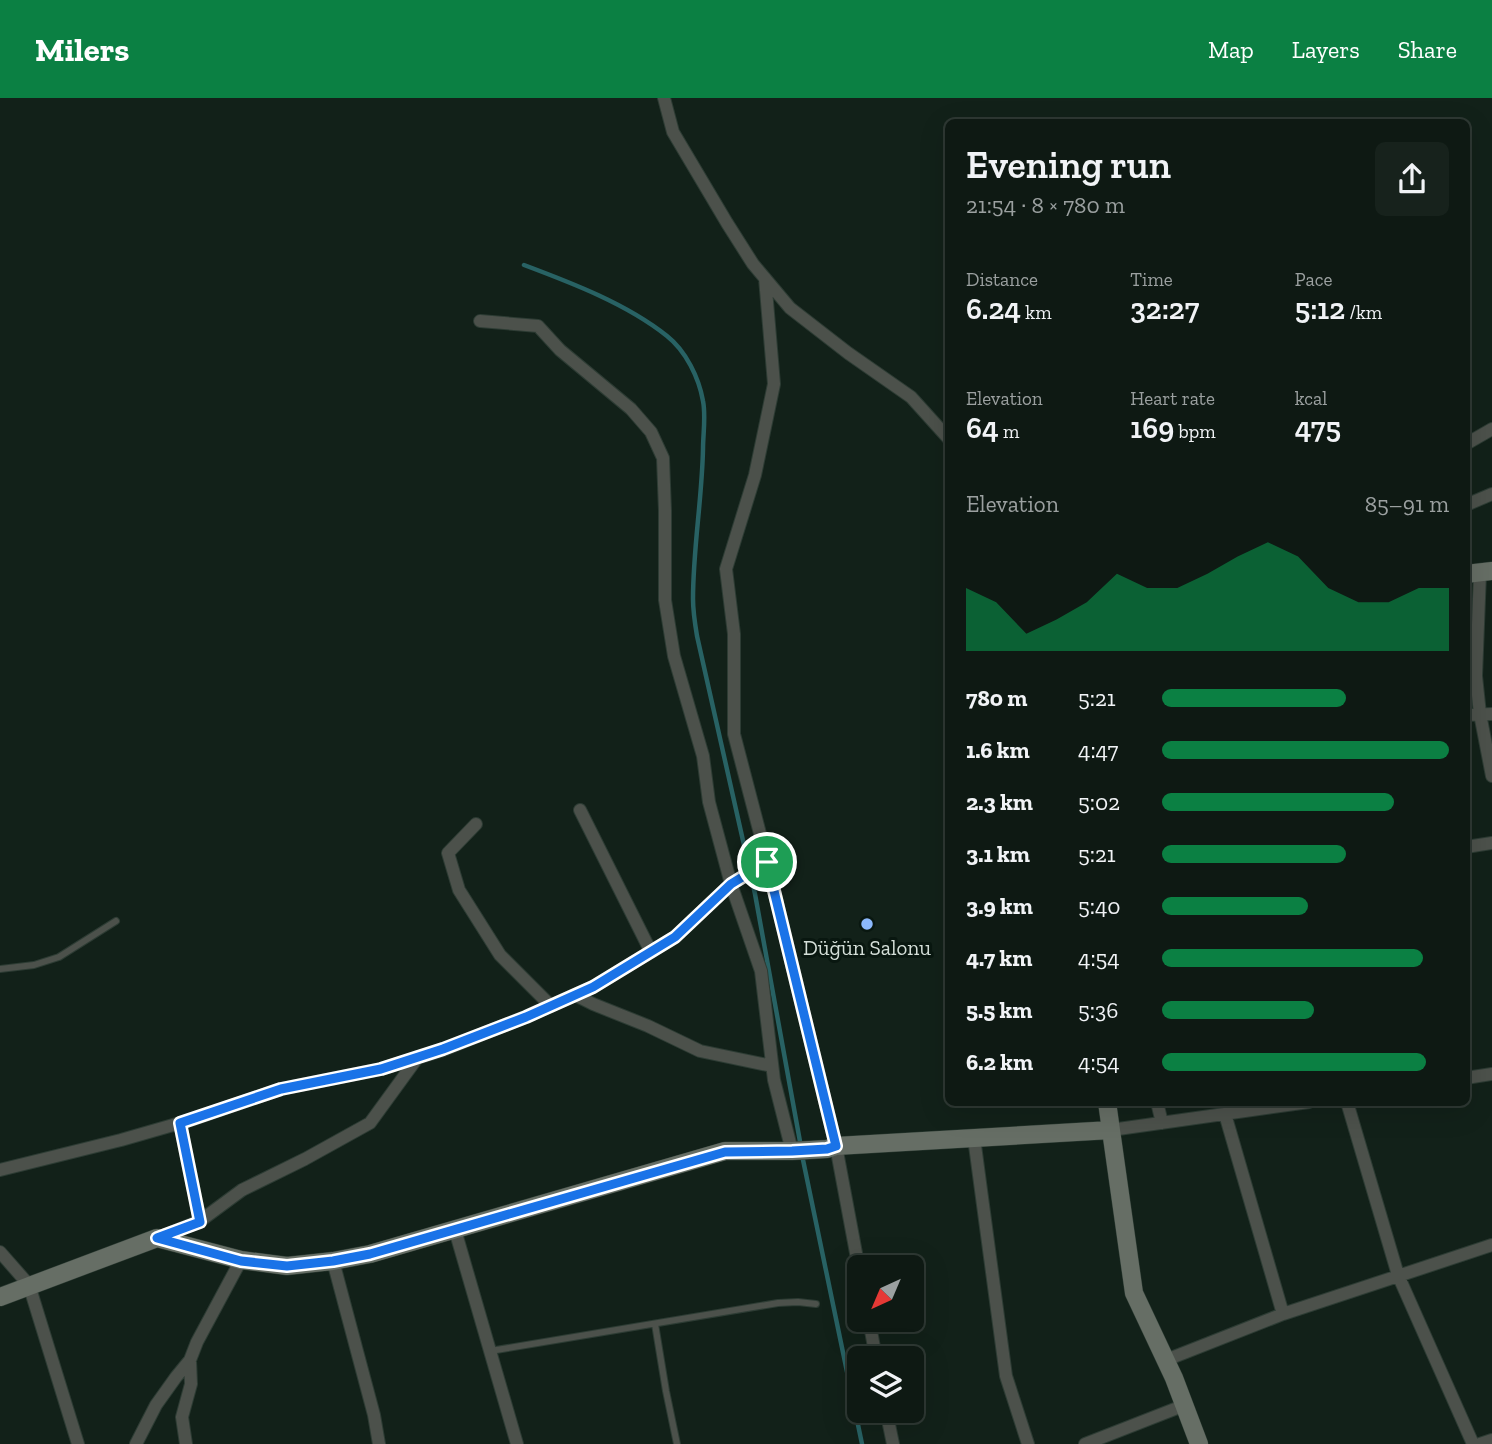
<!DOCTYPE html>
<meta charset="utf-8">
<style>
:root{--surface:#0e1913;--page:#17221c;--text:#f1f3f6;--muted:#9ba0a0;--line:#2e3833;--accent:#0b8043}
body{margin:0;font-family:"Zilla Slab",serif;background:var(--page);color:var(--text);height:100vh;display:flex;flex-direction:column;font-size:26px;white-space:nowrap}
*{box-sizing:border-box;margin:0}
p{font-size:23px;color:var(--muted)}
.icon{flex:none;width:38px;height:38px;fill:none;stroke:currentColor;stroke-width:2;stroke-linecap:round;stroke-linejoin:round}
.map{position:relative;flex:1;overflow:hidden}
.side{position:absolute;left:945px;top:21px;width:525px;height:987px;display:flex;flex-direction:column;background:var(--surface);border-radius:10px;box-shadow:0 7px 28px #0002,0 0 0 2px var(--line)}
.side>*{flex:none}
.needle{width:46px;rotate:224deg}
.fabs{position:absolute;left:847px;top:1157px;display:grid;gap:14px}
.fabs a{display:grid;place-items:center;width:77px;height:77px;border-radius:10px;background:var(--surface);box-shadow:0 7px 28px #0002,0 0 0 2px var(--line);font-size:35px}
.pin{position:absolute;display:grid;place-items:center;width:60px;height:60px;color:#fff;margin:-30px;border:4px solid #fff;border-radius:50%;box-shadow:0 2px 7px #0007}
.round{display:grid;place-items:center;flex:none;width:74px;height:74px;border-radius:10px;background:var(--page)}
.summary{display:flex;align-items:center;justify-content:space-between;height:119px;padding:0 21px}
h1{font-size:38px;font-weight:600;line-height:52px}
.metrics{display:grid;grid-template-columns:repeat(3,1fr);gap:10px;height:119px;padding:7px 21px}
.metrics div{display:grid;align-content:center}
.metrics b{font-size:30px;font-weight:600}
.metrics small{font-size:19px;font-weight:400}
.metrics p{font-size:19px}
.chart{height:196px;padding:14px 21px}
.chart p{display:flex;justify-content:space-between}
.chart svg{width:100%;height:126px;margin-top:7px;fill:var(--accent);opacity:.7}
ul{padding:0 21px;list-style:none;font-size:23px}
li{display:grid;grid-template-columns:112px 84px 1fr;align-items:center;height:52px}
li i{height:18px;border-radius:9px;background:var(--accent)}
header{display:flex;align-items:center;gap:42px;box-sizing:border-box;height:98px;padding:0 35px;background:var(--accent);color:#fff}
header strong{font-size:33px}
nav{display:flex;gap:38px;margin-inline-start:auto;font-size:24px}
.map>svg:first-child{display:block}
</style>
<header>
<strong>Milers</strong>
<nav><a>Map</a><a>Layers</a><a>Share</a></nav>
</header>
<div class="map">
<svg width="1492" height="1346" viewBox="0 0 1492 1346">
<rect width="100%" height="100%" fill="#122119"/>
<g fill="none" stroke-linecap="round" stroke-linejoin="round">
<path stroke="#286264" stroke-width="4.5" d="M524,167C572,185 627,206 667,238C686,253 699,280 703,303C706,318 703,336 703,351C702,401 693,451 693,501C693,513 695,526 697,538L755,796L801,1049
M802,1057L862,1346"/>
<defs>
<path id="lane" d="M0,871L34,867L59,859L116,823
M655,1226L666,1293L677,1346
M490,1253L778,1205L798,1204L816,1206"/>
<path id="street" d="M664,0L673,34L727,125L753,166L790,210L848,255L911,299L948,340
M765,180L774,286L755,377L726,471L734,536V636L763,747L836,1048L859,1171
M480,223L538,228L560,252L631,311L651,334L663,360L665,413V502L674,558L703,658L709,704L731,786L761,873L774,982L792,1053
M1466,346L1492,331
M1466,407L1492,396
M1480,475L1476,578L1480,616L1492,678
M1466,617L1492,616
M580,712L651,854
M476,726L448,755L459,792L500,857L551,908
M1466,749L1492,745
M575,897L593,906L648,928L700,953L772,968
M1466,980L1492,976
M1157,1004L1162,1025
M1347,1004L1398,1177L1473,1346
M1225,1016L1283,1216
M180,1025L200,1123
M1111,1032L1309,1004
M974,1040L1006,1278L1028,1346
M0,1072L121,1042L194,1021L281,991L381,971L443,952L525,919L593,889L675,839L731,786L767,764
M455,1132L517,1346
M158,1140L200,1123L242,1092L305,1061L370,1025L418,959
M0,1154L29,1187L78,1346
M333,1163L374,1317L379,1346
M869,1222L876,1260
M1166,1262L1283,1216L1492,1147
M886,1312L893,1346
M136,1346L156,1307L176,1279L190,1262L197,1244L241,1162
M186,1346L182,1319L191,1286L190,1262
M1085,1346L1185,1307
M1480,1346L1492,1342"/>
<path id="secondary" d="M1466,476L1492,473
M1107,1004L1134,1195L1174,1280L1199,1346
M0,1199L157,1140L241,1162L287,1168L333,1163L370,1156L725,1053H792L827,1051L836,1048L1111,1032"/>
</defs>
<use href="#lane" stroke="#2d3c34" stroke-width="8"/>
<use href="#street" stroke="#2d3c34" stroke-width="14"/>
<use href="#secondary" stroke="#2d3c34" stroke-width="19"/>
<use href="#lane" stroke="#4c514b" stroke-width="6"/>
<use href="#street" stroke="#4c514b" stroke-width="12"/>
<use href="#secondary" stroke="#666e65" stroke-width="18"/>
</g>
<g fill="none" stroke-linecap="round" stroke-linejoin="round">
<defs>
<path id="route" d="M767,764L836,1048L827,1051L792,1053L725,1054L370,1156L333,1163L287,1168L241,1163L157,1140L200,1124L180,1025L281,991L381,971L443,951L526,919L593,889L675,839L731,786Z"/>
</defs>
<use href="#route" stroke="#fff" stroke-width="14"/>
<use href="#route" stroke="#1a73e8" stroke-width="9"/>
</g>
<circle fill="#8cb9fc" stroke="#091710" stroke-width="2.5" cx="867" cy="826" r="7"/>
<g text-anchor="middle" stroke-width="6" stroke-linejoin="round" paint-order="stroke">
<g font-size="21" fill="#d5dfd9" stroke="#091710">
<text x="867" y="857">Düğün Salonu</text>
</g>
</g>
</svg>
<div class="fabs">
<a><svg class="needle" viewBox="-14 -14 28 28"><path d="M0-13l5 13h-10z" fill="#e53935"/><path d="M0 13l5-13h-10z" fill="#9ba0a0"/></svg></a>
<a><svg class="icon" aria-label="layers" viewBox="0 0 24 24"><path d="M12 4l9 5-9 5-9-5zM3 14l9 5 9-5"/></svg></a>
</div>
<div class="pin" style="left:767px;top:764px;background:#1e9e55"><svg class="icon" aria-label="arrive" viewBox="0 0 24 24"><path d="M6 21V4h12l-3 4 3 4H6"/></svg></div>
<section class="side">
<div class="summary"><div><h1>Evening run</h1><p>21:54 · 8 × 780 m</p></div><a class="round"><svg class="icon" aria-label="share" viewBox="0 0 24 24"><path d="M12 15V3M7 8l5-5 5 5M5 13v7h14v-7"/></svg></a></div>
<div class="metrics">
<div><p>Distance</p><b>6.24<small> km</small></b></div>
<div><p>Time</p><b>32:27</b></div>
<div><p>Pace</p><b>5:12<small> /km</small></b></div>
</div>
<div class="metrics">
<div><p>Elevation</p><b>64<small> m</small></b></div>
<div><p>Heart rate</p><b>169<small> bpm</small></b></div>
<div><p>kcal</p><b>475</b></div>
</div>
<div class="chart"><p><span>Elevation</span>85–91 m</p>
<svg viewBox="0 0 160 44" preserveAspectRatio="none"><path d="M0 44V22L10 27L20 38L30 33L40 27L50 17L60 22L70 22L80 17L90 11L100 6L110 11L120 22L130 27L140 27L150 22L160 22V44z"/></svg>
</div>
<ul>
<li><b>780 m</b>5:21<i style="width:64%"></i></li>
<li><b>1.6 km</b>4:47<i style="width:100%"></i></li>
<li><b>2.3 km</b>5:02<i style="width:81%"></i></li>
<li><b>3.1 km</b>5:21<i style="width:64%"></i></li>
<li><b>3.9 km</b>5:40<i style="width:51%"></i></li>
<li><b>4.7 km</b>4:54<i style="width:91%"></i></li>
<li><b>5.5 km</b>5:36<i style="width:53%"></i></li>
<li><b>6.2 km</b>4:54<i style="width:92%"></i></li>
</ul>
</section>
</div>
